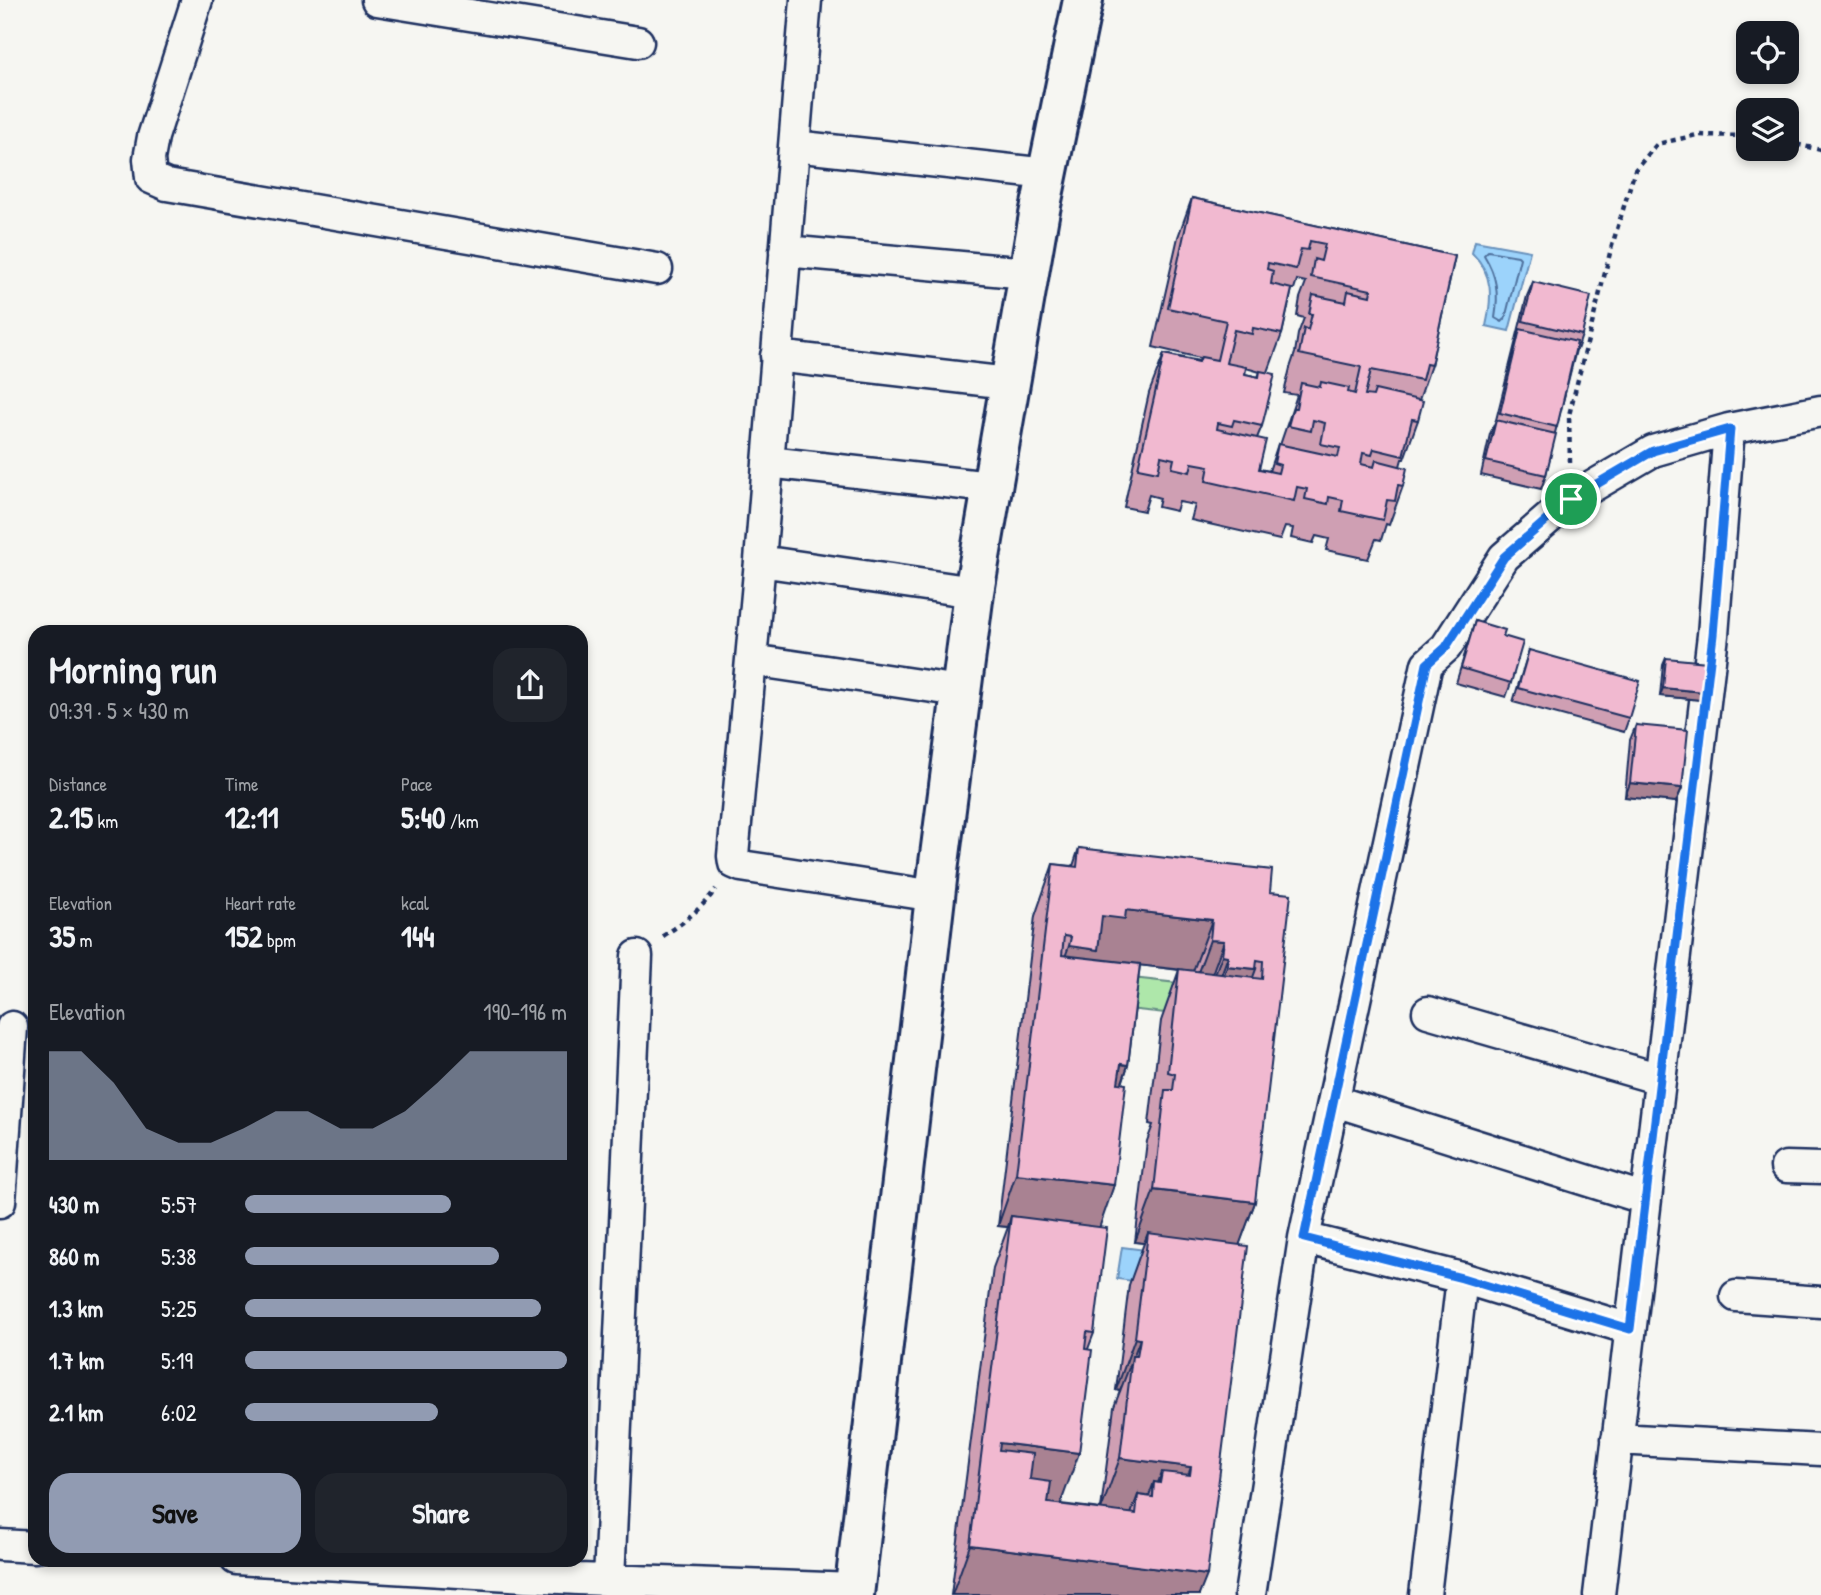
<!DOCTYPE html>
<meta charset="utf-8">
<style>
:root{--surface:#171b24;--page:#20242c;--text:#f1f3f6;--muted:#9ea1a6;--accent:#919bb2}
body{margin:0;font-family:"Patrick Hand",sans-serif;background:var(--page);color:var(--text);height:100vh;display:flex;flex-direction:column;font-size:26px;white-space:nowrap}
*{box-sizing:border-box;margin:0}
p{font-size:23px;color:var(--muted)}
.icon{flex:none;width:38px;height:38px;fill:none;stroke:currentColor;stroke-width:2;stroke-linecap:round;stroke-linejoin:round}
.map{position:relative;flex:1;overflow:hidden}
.side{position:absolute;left:28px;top:625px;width:560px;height:942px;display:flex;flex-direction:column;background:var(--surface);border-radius:21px;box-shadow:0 4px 10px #0003}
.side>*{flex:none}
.controls{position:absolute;left:1736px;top:21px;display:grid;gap:14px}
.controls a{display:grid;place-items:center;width:63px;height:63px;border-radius:14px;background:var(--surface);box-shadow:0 4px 10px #0003;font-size:35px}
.pin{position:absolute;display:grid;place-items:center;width:60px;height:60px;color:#fff;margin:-30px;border:4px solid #fff;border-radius:50%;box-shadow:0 2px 7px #0007}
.round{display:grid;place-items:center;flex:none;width:74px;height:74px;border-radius:21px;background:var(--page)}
.headline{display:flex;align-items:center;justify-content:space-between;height:119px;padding:0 21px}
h1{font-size:38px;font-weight:800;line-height:52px}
.stats{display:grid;grid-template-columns:repeat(3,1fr);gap:10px;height:119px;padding:7px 21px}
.stats div{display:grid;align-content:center}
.stats b{font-size:30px;font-weight:800}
.stats small{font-size:19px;font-weight:400}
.stats p{font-size:19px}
.chart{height:196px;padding:14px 21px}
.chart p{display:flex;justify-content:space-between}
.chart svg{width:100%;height:126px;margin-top:7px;fill:var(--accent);opacity:.7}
.button{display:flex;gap:14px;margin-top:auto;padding:14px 21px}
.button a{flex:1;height:80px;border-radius:21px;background:var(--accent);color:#111;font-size:28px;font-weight:800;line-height:80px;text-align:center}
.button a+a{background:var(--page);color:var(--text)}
ul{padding:0 21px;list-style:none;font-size:23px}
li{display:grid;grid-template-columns:112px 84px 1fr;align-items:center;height:52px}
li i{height:18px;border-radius:9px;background:var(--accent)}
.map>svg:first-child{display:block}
</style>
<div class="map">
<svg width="1821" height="1595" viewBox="0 0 1821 1595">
<rect width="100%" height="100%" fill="#f6f6f2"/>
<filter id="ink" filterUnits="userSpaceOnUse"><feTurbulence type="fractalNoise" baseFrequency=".0143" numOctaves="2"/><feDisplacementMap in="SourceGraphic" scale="14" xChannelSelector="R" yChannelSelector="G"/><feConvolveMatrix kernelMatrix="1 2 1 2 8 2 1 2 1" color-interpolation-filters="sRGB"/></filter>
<g filter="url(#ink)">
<path fill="#aee7aa" stroke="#648b84" stroke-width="2" d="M1114,976L1177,983L1174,1014L1110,1007Z"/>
<path fill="#9cd3fb" stroke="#6891bc" stroke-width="2" d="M1475,241L1530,251L1509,331L1486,326C1492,299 1494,274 1472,253Z
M1122,1247L1217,1259L1213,1291L1117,1279Z"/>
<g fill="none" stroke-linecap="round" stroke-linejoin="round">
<path stroke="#4f719d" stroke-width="2" d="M1488,251L1518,256L1520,258L1505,319L1502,322L1495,318C1499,294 1497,276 1484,255Z"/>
<defs>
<path id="minor" d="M197,0L153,137L149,159L151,178L167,185L657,269
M377,0L638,42
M806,0L760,561L733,856L734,863L741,866L935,896
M794,146L1047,174
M785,251L1028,273
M776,356L1008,383
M768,462L990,487
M760,561L974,592
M752,660L960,691
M1428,1012L1660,1079
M1335,1101L1646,1199
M1786,1167L1821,1168
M0,1202L12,1027
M1304,1238L1462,1278L1630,1329
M1736,1296L1821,1302
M1617,1439L1821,1450
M0,1545L35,1547
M236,1559L578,1579L854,1589
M609,1580L637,956
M1250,1595L1304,1238L1427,664L1446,647L1504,557L1571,499L1653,451L1729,429
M1425,1595L1462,1278
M1599,1595L1713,635L1729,429L1821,411"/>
<path id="tertiary" d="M854,1595L938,871L974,592L1039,215L1083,0"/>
</defs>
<use href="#minor" stroke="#1b2f5e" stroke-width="35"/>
<use href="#tertiary" stroke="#1b2f5e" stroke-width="44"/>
<path stroke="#1b2f5e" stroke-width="4.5" stroke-dasharray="5 5" stroke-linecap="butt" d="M1787,142L1821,150
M1570,463L1569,415L1611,249L1635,170L1657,144L1697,135L1748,136
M663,936C683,923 701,909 716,889"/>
<use href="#minor" stroke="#f6f6f2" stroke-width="30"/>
<use href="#tertiary" stroke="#f6f6f2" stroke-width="38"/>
</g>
<path fill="#cf9fb3" stroke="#1b2f5e" stroke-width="2" fill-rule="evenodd" d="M1192,198L1455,256L1431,365L1419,400L1418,420L1404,459H1402L1400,466L1403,486L1389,525L1386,524L1381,540L1376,539L1368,559L1326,550L1329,539L1316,536L1313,543L1291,538L1293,528L1285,527L1280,540L1191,520L1195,505L1179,502L1176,511L1158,507L1160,498L1149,495L1144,511L1124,507L1149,393L1164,354L1199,361L1200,358L1153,347L1178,237ZM1297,280L1306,282L1300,298L1297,316L1304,318L1298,334L1295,353L1290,368L1284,393L1297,395L1280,445L1278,444L1269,471L1259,469L1257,438L1262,426L1268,372L1282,334L1292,289H1294ZM1246,368L1260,372L1258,377L1245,374Z
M1533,282L1582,335L1577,350H1576L1555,433L1546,475L1541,489L1481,475L1490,434L1496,420L1527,296Z
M1475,621L1503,636L1511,683L1506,697L1456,683Z
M1529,650L1629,718L1624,732L1513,702Z
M1666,658L1704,692L1701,700L1660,696L1663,665Z
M1636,725L1682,788L1676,802L1625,797L1630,740Z
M1079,848L1270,892L1255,1202L1239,1245L1199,1595H951L993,1268L1008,1227L998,1226L1035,916L1053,864L1073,866ZM1140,965L1179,970L1161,1021L1149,1124L1153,1125L1147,1141L1135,1242L1144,1243L1129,1285L1116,1390L1120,1391L1114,1407L1101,1509L1061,1504L1088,1349L1094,1333L1099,1227L1122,1084L1128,1065Z"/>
<path fill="#a98292" stroke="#1b2f5e" stroke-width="2" d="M1663,688L1704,692L1701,700L1660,696Z
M1630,783L1682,788L1676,802L1625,797Z
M1126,910L1212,920L1193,971L1109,962L1050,998L1069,946L1102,916Z
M1210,940L1224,941L1205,993L1191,991Z
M1222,955L1228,956L1209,1008L1203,1007Z
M1227,966L1256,969L1237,1021L1208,1018Z
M1121,1064L1128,1065L1110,1117Z
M1016,1174L1114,1185L1096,1237L1011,1216L1008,1227L998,1226Z
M1154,1190L1255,1202L1236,1254L1148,1233L1144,1243L1135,1242Z
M1135,1338L1140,1339L1120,1391L1116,1390Z
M1000,1443L1079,1453L1060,1505L981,1495Z
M1120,1458L1191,1467L1172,1519L1160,1483L1162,1472L1153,1496L1154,1482L1142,1515L1138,1495L1131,1514L1101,1510Z
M970,1545L1207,1575L1199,1595H952Z"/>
<path fill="#f1b9d0" stroke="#1b2f5e" stroke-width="2" fill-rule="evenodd" d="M1192,198L1455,256L1431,365L1426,364L1422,380L1371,370L1365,395L1373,396L1375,390L1423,401L1418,420L1412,419L1403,456L1374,449L1372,455L1363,453L1361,464L1374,467L1376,460L1407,468L1403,486L1398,485L1395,501L1387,500L1383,520L1341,511L1343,500L1329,497L1328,504L1305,499L1307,489L1297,487L1294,501L1206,481L1209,466L1192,463L1190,472L1172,468L1174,459L1161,456L1158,472L1138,468L1164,354L1199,362L1201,357L1217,360L1226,321L1168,308ZM1310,241L1325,244L1321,261L1314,259L1311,277L1371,290L1370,296L1348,291L1346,302L1313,295L1309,314H1312L1308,330L1304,328L1299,354L1361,367L1355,394L1348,392L1349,388L1321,382L1320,387L1301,383L1296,408H1293L1288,426L1311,431L1313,420L1325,423L1321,444L1340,448L1338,457L1278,444L1274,463L1280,465L1278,473L1259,469L1266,440L1217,429L1218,423L1232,426L1234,420L1262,426L1275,374L1260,371L1259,377L1245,374L1246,367L1226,363L1234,330L1252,334L1253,328L1282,334L1292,289L1271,284L1273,271L1267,269L1268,263L1296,269L1301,249L1308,250Z
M1533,282L1591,296L1582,335L1523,321Z
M1520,329L1577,342L1557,427L1500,413Z
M1496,420L1556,434L1546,475L1486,461Z
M1475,621L1505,630L1503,636L1523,642L1511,683L1461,668Z
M1529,650L1640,681L1629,718L1518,688Z
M1666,658L1707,662L1704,692L1663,688Z
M1636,725L1688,730L1682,788L1630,783Z
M1079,848L1272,870L1270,892L1291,894L1255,1202L1154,1190L1165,1090H1173L1175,1074L1168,1072L1179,969L1262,979L1263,961L1257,960L1256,969L1227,966L1228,956L1222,955L1224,941L1210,940L1212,920L1126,910L1125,919L1102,916L1098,950L1069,946L1071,937L1064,936L1062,955L1140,964L1128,1065L1121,1064L1118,1083L1126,1084L1114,1185L1016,1174L1053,864L1077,867Z
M1011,1216L1107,1228L1094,1333L1087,1332L1085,1349L1092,1350L1079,1453L1000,1443L999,1450L1033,1454L1030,1479L1051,1482L1048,1503L1136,1514L1138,1495L1153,1497L1154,1482L1160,1483L1162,1472L1190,1475L1191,1467L1120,1458L1132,1356H1137L1140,1339L1135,1338L1148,1233L1248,1246L1207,1575L970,1545Z"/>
</g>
<g fill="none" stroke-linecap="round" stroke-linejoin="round" filter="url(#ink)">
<defs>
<path id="route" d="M1730,429L1713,635L1630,1329L1462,1278L1304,1238L1427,664L1446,647L1504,557L1571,499L1653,451Z"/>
</defs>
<use href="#route" stroke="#fff" stroke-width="14"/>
<use href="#route" stroke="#1a73e8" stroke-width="9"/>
</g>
</svg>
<div class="controls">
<a><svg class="icon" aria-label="locate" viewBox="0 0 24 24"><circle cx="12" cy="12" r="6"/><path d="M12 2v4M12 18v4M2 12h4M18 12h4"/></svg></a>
<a><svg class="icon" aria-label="layers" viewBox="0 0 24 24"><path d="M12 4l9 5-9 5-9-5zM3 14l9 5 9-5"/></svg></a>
</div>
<div class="pin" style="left:1571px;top:499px;background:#1e9e55"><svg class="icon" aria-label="arrive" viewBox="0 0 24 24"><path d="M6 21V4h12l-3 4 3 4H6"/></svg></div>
<section class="side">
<div class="headline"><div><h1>Morning run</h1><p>09:39 · 5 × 430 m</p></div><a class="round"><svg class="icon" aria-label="share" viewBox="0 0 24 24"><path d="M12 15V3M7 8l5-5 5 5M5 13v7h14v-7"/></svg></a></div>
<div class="stats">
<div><p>Distance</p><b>2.15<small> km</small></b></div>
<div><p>Time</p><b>12:11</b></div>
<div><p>Pace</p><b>5:40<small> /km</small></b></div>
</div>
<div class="stats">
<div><p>Elevation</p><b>35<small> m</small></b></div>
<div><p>Heart rate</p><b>152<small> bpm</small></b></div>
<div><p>kcal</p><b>144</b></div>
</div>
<div class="chart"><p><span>Elevation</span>190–196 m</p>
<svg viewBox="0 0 160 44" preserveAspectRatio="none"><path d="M0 44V6L10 6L20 17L30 33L40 38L50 38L60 33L70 27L80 27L90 33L100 33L110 27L120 17L130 6L140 6L150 6L160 6V44z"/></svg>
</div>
<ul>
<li><b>430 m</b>5:57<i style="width:64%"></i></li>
<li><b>860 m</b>5:38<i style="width:79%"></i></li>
<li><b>1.3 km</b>5:25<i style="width:92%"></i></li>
<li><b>1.7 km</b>5:19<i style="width:100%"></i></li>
<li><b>2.1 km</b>6:02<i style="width:60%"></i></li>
</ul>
<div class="button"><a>Save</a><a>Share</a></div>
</section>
</div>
